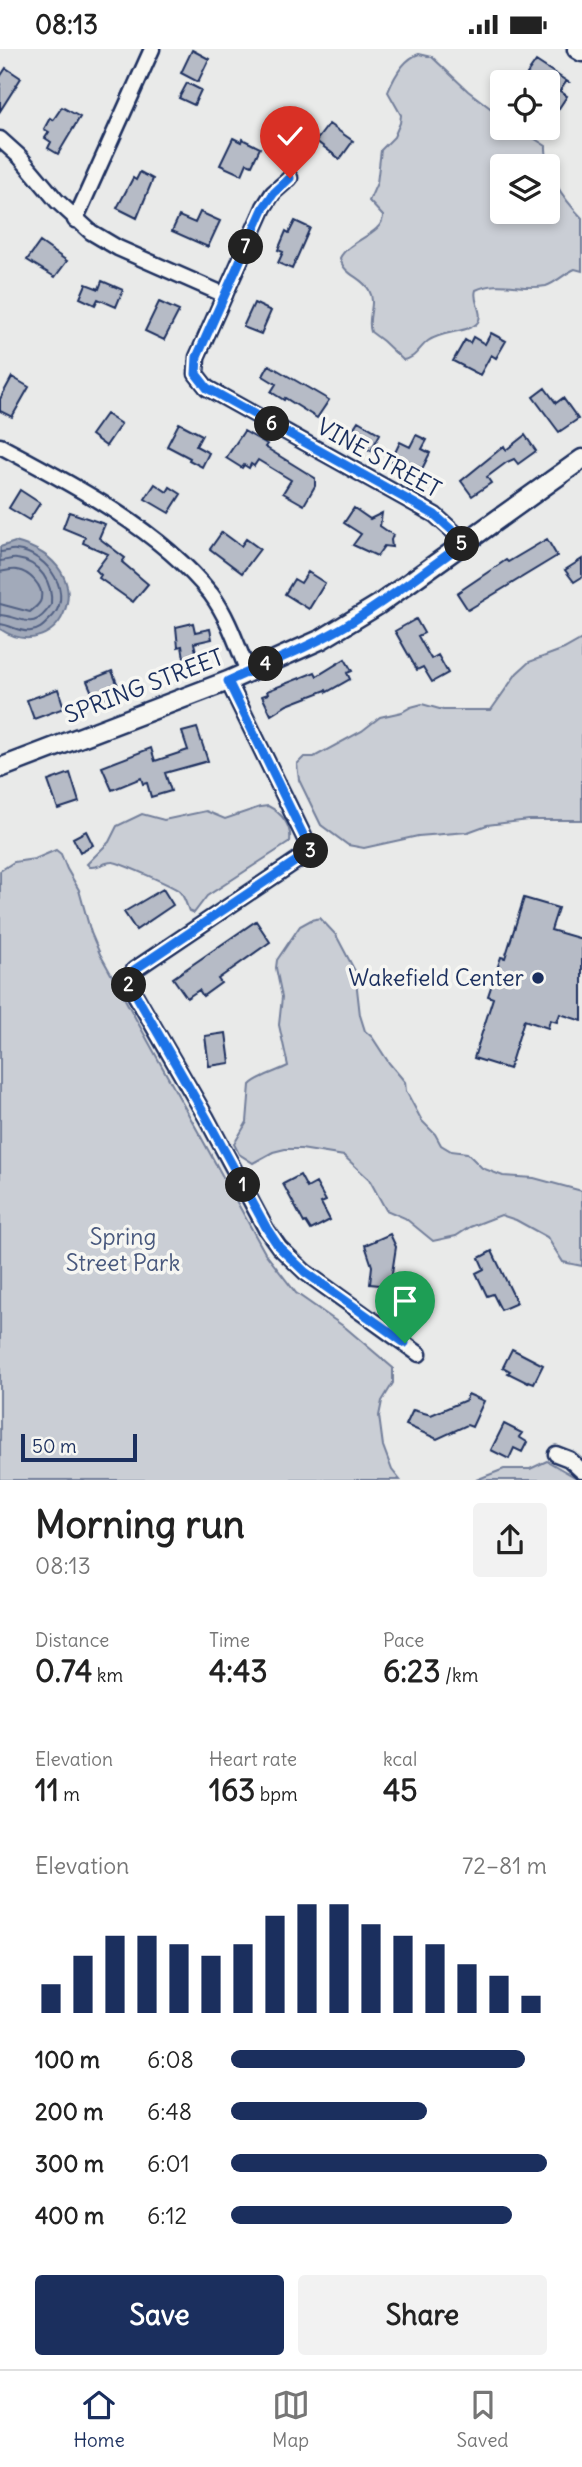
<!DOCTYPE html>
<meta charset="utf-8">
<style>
:root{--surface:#fff;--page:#f2f2f2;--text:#222;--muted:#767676;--line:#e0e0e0;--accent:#1b2f5e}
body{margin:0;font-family:Delius,sans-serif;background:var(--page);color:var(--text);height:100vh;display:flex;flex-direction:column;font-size:26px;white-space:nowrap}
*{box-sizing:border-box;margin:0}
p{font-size:23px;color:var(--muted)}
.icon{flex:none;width:38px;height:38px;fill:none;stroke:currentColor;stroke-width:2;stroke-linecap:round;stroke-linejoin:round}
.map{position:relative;height:1431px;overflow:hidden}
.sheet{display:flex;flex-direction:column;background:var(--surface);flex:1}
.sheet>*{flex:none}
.fabs{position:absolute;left:490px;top:21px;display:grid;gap:14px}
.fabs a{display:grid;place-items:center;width:70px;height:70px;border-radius:7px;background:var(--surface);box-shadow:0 4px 10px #0003;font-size:35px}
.scale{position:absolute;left:21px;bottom:18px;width:116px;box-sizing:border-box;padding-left:7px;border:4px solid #1b2f5e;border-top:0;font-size:19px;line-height:24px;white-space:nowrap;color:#1b2f5e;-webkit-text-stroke:5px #f6f6f2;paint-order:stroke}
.pin{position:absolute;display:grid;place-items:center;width:60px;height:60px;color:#fff;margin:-72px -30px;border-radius:50% 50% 50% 0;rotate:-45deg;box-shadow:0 0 7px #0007}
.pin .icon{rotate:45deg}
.km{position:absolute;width:35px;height:35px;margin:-18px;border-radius:50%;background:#222;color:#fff;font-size:19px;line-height:35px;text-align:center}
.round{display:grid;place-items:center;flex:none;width:74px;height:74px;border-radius:7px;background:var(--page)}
.head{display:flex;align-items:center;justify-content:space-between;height:119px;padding:0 35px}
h1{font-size:38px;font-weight:800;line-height:52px}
.figures{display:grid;grid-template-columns:repeat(3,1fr);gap:10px;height:119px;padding:7px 35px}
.figures div{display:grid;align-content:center}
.figures b{font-size:30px;font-weight:800}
.figures small{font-size:19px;font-weight:400}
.figures p{font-size:19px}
.chart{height:196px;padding:14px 35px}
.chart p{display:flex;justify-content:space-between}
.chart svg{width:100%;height:126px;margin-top:7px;stroke:var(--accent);stroke-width:6}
.button{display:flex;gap:14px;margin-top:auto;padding:14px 35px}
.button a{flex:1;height:80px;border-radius:7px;background:var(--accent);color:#fff;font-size:28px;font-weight:800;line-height:80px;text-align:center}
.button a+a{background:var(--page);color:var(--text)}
ul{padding:0 35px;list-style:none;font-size:23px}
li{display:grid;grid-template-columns:112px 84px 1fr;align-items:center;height:52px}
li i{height:18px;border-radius:9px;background:var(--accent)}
.status{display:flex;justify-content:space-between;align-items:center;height:49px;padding:0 35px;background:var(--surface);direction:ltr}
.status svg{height:19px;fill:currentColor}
.menu{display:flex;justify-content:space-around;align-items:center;height:98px;border-top:2px solid var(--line);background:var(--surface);font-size:19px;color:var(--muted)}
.menu a{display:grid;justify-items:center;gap:4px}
.menu .selected{color:var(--accent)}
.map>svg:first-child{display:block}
</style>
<div class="status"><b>08:13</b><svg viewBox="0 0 49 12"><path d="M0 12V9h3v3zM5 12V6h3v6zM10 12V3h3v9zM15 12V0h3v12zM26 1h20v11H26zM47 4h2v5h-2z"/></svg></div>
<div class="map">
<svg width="582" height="1431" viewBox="0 0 582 1431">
<rect width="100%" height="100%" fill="#e9eae9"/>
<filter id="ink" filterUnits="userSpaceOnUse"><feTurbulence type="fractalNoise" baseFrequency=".0143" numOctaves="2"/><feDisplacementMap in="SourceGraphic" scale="14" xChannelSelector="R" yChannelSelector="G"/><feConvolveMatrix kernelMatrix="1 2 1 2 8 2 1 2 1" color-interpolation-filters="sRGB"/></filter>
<g filter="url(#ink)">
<path fill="#caced5" stroke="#727e9a" stroke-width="2" fill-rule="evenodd" d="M419,5L432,8L468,42L502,68V79H518L546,97C545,125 563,149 582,169V222L575,220C565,224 556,234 546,237C522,242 499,230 476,241C472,252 484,263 478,273C470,284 444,281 428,292C419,299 415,310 403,311L383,292L371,283C366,268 377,255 369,241C361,227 344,227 340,209C349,191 383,185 383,167L369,152L377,134L381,101L394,88L400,74L401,66L388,43C394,28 403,10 419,5ZM502,117H548V163H502Z
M582,590V771H529L487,776L468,783L418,787L364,799L348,796L321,776L299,731L297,715L304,708H314L362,682L380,668L402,663L411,658L422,655L443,661H491L517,624L529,613L564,600Z
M268,757C282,764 292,777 290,793L207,847L194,864L189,862C186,855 185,848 179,842C175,838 117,812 112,813C104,813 98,819 90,818L87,815L109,793L117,777L142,765L164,771L206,762L225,770L260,758Z
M56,801L61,805L67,820L79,841L91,884L100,905L265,1204L296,1244L346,1279L393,1319V1334L382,1352L379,1367L383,1397L392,1421L400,1431H0V822L14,813L35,810Z
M320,869L336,886L355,922L360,966L365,982L372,988L389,1014L405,1033L406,1042L422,1072L435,1085L441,1096L451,1102L467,1104L482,1119L503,1127L534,1129L582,1142V1217L563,1213L547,1188L516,1171L501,1166L470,1178L456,1187L433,1192L405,1169L386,1161L369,1130L344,1107L301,1100H285L273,1103L253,1114L239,1105L234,1095L247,1073L250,1036C259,1027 276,1023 288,1017L279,976L282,948L276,919L277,911L300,877L311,871Z
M547,1412L580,1431H476L504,1420H530Z"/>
<path fill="#a2aaba" stroke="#6c7995" stroke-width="2" d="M15,493C109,517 60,620 0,580V498Z"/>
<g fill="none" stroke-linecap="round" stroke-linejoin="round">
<path stroke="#516083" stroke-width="2" d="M0,503C5,503 11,500 16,501C48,504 77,547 49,571C43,577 40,581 31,582C20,584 11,576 0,575
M0,512C6,512 11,509 17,510C40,513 53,534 51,556C32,584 25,568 0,566
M0,523C6,522 12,520 17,521C29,523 44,537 41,550C40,556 34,559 30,563L0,555"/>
</g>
<path fill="#b6bbc6" stroke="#1b2f5e" stroke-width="2" d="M192,1L209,10L198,33L181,24Z
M536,12L568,33H566L560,42L567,47L548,76V33H539L527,25Z
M6,19L21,29L0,62V28Z
M187,34L201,41L194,56L179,49Z
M62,58L80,68L58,105L48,99L51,93L45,89L49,83L44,80L50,69L53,71Z
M329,75L353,92L340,110L316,92Z
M233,89L241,93L242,90L260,99L252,116L247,114L242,126L220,116Z
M140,123L153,130L137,169L117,159L133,129L136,131Z
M200,163L220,172L208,198L172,182L179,167L195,174Z
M295,172L310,179L292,220L278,214L283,203L278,201L286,182L289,184Z
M40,193L67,212L55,228L27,211Z
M102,232L123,241L116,258L98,250L95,256L80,249L86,235L99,240Z
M159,253L179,262L164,291L145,282Z
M254,254L271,262L261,285L243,278Z
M491,284L506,292L496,309L491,306L480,326L453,312L465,291L470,294L473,288L485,295Z
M269,316L329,351L317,369L285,349L284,351L271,343L276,335L263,327Z
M12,328L29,338L12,368L0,362V350Z
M545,339L556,354L563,349L578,370L559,383L533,348Z
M106,365L121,375L106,397L91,386Z
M358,372L380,385L371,402L348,388Z
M179,374L202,386L196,397L209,404L202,418L189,411L190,409L167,397Z
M244,382L267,395L265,398L315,429V437L304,456L283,444L291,431L258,411L254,417L251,415L249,419L244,416L242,419L226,409Z
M416,386L427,391L422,400L430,404L422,420L414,415L410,422L391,412L400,393L410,398Z
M525,386L536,402L518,415L514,410L507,413L487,428L491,434L472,447L461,432L504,397L506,401Z
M155,435L167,443L170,438L181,445L169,464L145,450Z
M20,441L40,454L29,471L9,459Z
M354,459L370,470L382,464L380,477L393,486L391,491L392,498L384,497L377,507L353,496L361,485L344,474Z
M69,463L105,475L99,489L125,509L122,513L148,535L133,553L99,529L101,526L96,521L108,505L83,494L85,488L63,479Z
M222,483L241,497L246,490L260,500L242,524L210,500Z
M547,490L557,507L468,561L457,544L506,511L508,513Z
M582,510V528L574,533L565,521Z
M308,523L325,534L309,560L285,545L294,530L301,534Z
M416,570L424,584L418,587L431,610L438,606L448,624L432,633L423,618L417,621L395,582Z
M193,574L195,583L210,580L212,590L194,594L197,607L184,609L182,597L178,598L176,578Z
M345,610L352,622L347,624L350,630L327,643L326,641L287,656L271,666L262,647L268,645L267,642L315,623L317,627Z
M112,622L119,639L96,653L87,632Z
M58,640L64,659L34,670L27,651Z
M197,679L208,712L165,724L171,742L151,748L147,734L143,735L141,729L112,741L102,718L151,699L155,712L188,701L182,683Z
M70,724L79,753L58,760L48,732Z
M86,782L93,796L80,803L73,789Z
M163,840L173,856L136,881L124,863Z
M524,849L558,859L551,881L582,890V972L560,965L557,973L550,971L548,979L524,971L509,1020L474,1009L493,949L488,947L501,908L505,909Z
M256,872L270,893L218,930L221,934L203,947L199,941L187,949L173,929Z
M226,984L230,1014L209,1017L205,987Z
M300,1126L307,1139L316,1134L326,1152L321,1154L330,1171L311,1181L306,1173L304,1174L283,1135Z
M390,1185L396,1198L390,1237L370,1235L372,1217L365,1196Z
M492,1202L517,1254L501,1261L493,1245L487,1247L476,1224L484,1220L479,1209Z
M512,1300L543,1316L534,1334L529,1332L528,1334L508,1324L510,1322L503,1318Z
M468,1345L484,1352L472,1378L467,1376L437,1390L406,1376L413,1361L431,1366L466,1351Z
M504,1375L522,1384L519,1388L527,1393L522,1403L514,1399L509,1410L491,1401Z"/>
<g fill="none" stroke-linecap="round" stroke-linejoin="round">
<defs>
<path id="minor" d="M0,90L20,108L57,152L91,183L118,199L225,246
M290,129L273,144L264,158L197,308L196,325L207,339L435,466L465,493
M75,171L152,0
M0,397C72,435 159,480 211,545C228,568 237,596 248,623
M228,632L311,802L134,921L129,930V935L206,1068L266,1180L279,1198L305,1223L419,1305
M556,1405L569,1410L582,1422"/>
<path id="tertiary" d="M577,0L582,3
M0,719L228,632L322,590L378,556L582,410"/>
</defs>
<use href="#minor" stroke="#1b2f5e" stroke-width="19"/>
<use href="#tertiary" stroke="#1b2f5e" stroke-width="23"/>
<use href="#minor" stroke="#f6f6f2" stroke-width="14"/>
<use href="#tertiary" stroke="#f6f6f2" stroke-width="18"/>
</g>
</g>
<g fill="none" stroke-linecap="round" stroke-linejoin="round" filter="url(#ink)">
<defs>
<path id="route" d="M290,129L274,144L264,158L197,308L196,325L207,339L435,466L465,493C426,521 387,552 345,577C308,599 268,614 228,632L311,802L134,921L128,932L206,1068L267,1180L279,1198L305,1223L405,1294"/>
</defs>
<use href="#route" stroke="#fff" stroke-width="14"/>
<use href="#route" stroke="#1a73e8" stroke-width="9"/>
</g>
<circle fill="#1b2f5e" stroke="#f6f6f2" stroke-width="2.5" cx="538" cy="929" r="7"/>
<g text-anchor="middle" stroke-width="7" stroke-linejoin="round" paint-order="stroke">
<g font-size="23" fill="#1b2f5e" stroke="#f6f6f2">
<text transform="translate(379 409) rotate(29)" y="8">VINE STREET</text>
<text transform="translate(144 637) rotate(-21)" y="8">SPRING STREET</text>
</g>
<g font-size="23" fill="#1b2f5e" stroke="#f6f6f2" text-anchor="end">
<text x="524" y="937">Wakefield Center</text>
</g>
<g font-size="23" fill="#47577c" stroke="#f6f6f2">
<text x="123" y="1196">Spring<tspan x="123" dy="26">Street Park</tspan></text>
</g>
</g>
</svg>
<div class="fabs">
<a><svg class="icon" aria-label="locate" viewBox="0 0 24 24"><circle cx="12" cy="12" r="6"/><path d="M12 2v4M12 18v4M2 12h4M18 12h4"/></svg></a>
<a><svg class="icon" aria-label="layers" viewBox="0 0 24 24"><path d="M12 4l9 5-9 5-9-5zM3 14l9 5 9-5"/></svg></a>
</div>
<div class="scale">50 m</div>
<div class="pin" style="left:405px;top:1294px;background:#1e9e55"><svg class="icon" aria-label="arrive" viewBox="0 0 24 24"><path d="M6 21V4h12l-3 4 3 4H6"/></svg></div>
<div class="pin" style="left:290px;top:129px;background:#d93025"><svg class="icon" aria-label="check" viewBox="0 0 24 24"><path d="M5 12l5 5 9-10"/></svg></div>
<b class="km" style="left:243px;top:1136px">1</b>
<b class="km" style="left:129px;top:936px">2</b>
<b class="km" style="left:311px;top:802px">3</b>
<b class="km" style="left:266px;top:615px">4</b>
<b class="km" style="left:462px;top:495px">5</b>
<b class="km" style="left:272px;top:375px">6</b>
<b class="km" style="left:246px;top:198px">7</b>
</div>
<section class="sheet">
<div class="head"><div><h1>Morning run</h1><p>08:13</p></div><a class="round"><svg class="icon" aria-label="share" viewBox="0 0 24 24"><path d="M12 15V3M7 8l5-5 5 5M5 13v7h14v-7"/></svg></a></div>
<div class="figures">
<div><p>Distance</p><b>0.74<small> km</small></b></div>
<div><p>Time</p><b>4:43</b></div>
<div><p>Pace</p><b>6:23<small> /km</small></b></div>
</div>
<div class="figures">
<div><p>Elevation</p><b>11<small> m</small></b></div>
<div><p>Heart rate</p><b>163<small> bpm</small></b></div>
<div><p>kcal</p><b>45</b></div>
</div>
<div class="chart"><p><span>Elevation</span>72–81 m</p>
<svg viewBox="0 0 160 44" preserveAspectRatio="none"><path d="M5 44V34M15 44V24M25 44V17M35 44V17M45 44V20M55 44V24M65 44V20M75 44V10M85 44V6M95 44V6M105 44V13M115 44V17M125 44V20M135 44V27M145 44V31M155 44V38"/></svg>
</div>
<ul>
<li><b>100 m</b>6:08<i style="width:93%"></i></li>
<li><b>200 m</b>6:48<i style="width:62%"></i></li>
<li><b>300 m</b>6:01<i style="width:100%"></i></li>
<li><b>400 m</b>6:12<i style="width:89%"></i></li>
</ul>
<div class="button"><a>Save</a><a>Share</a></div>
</section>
<nav class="menu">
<a class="selected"><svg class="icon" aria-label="home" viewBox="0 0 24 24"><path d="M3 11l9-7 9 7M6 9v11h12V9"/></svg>Home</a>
<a><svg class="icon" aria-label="map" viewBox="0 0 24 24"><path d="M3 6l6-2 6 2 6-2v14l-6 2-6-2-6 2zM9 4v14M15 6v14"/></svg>Map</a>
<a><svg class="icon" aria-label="saved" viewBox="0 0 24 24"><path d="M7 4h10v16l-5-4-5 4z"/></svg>Saved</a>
</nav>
